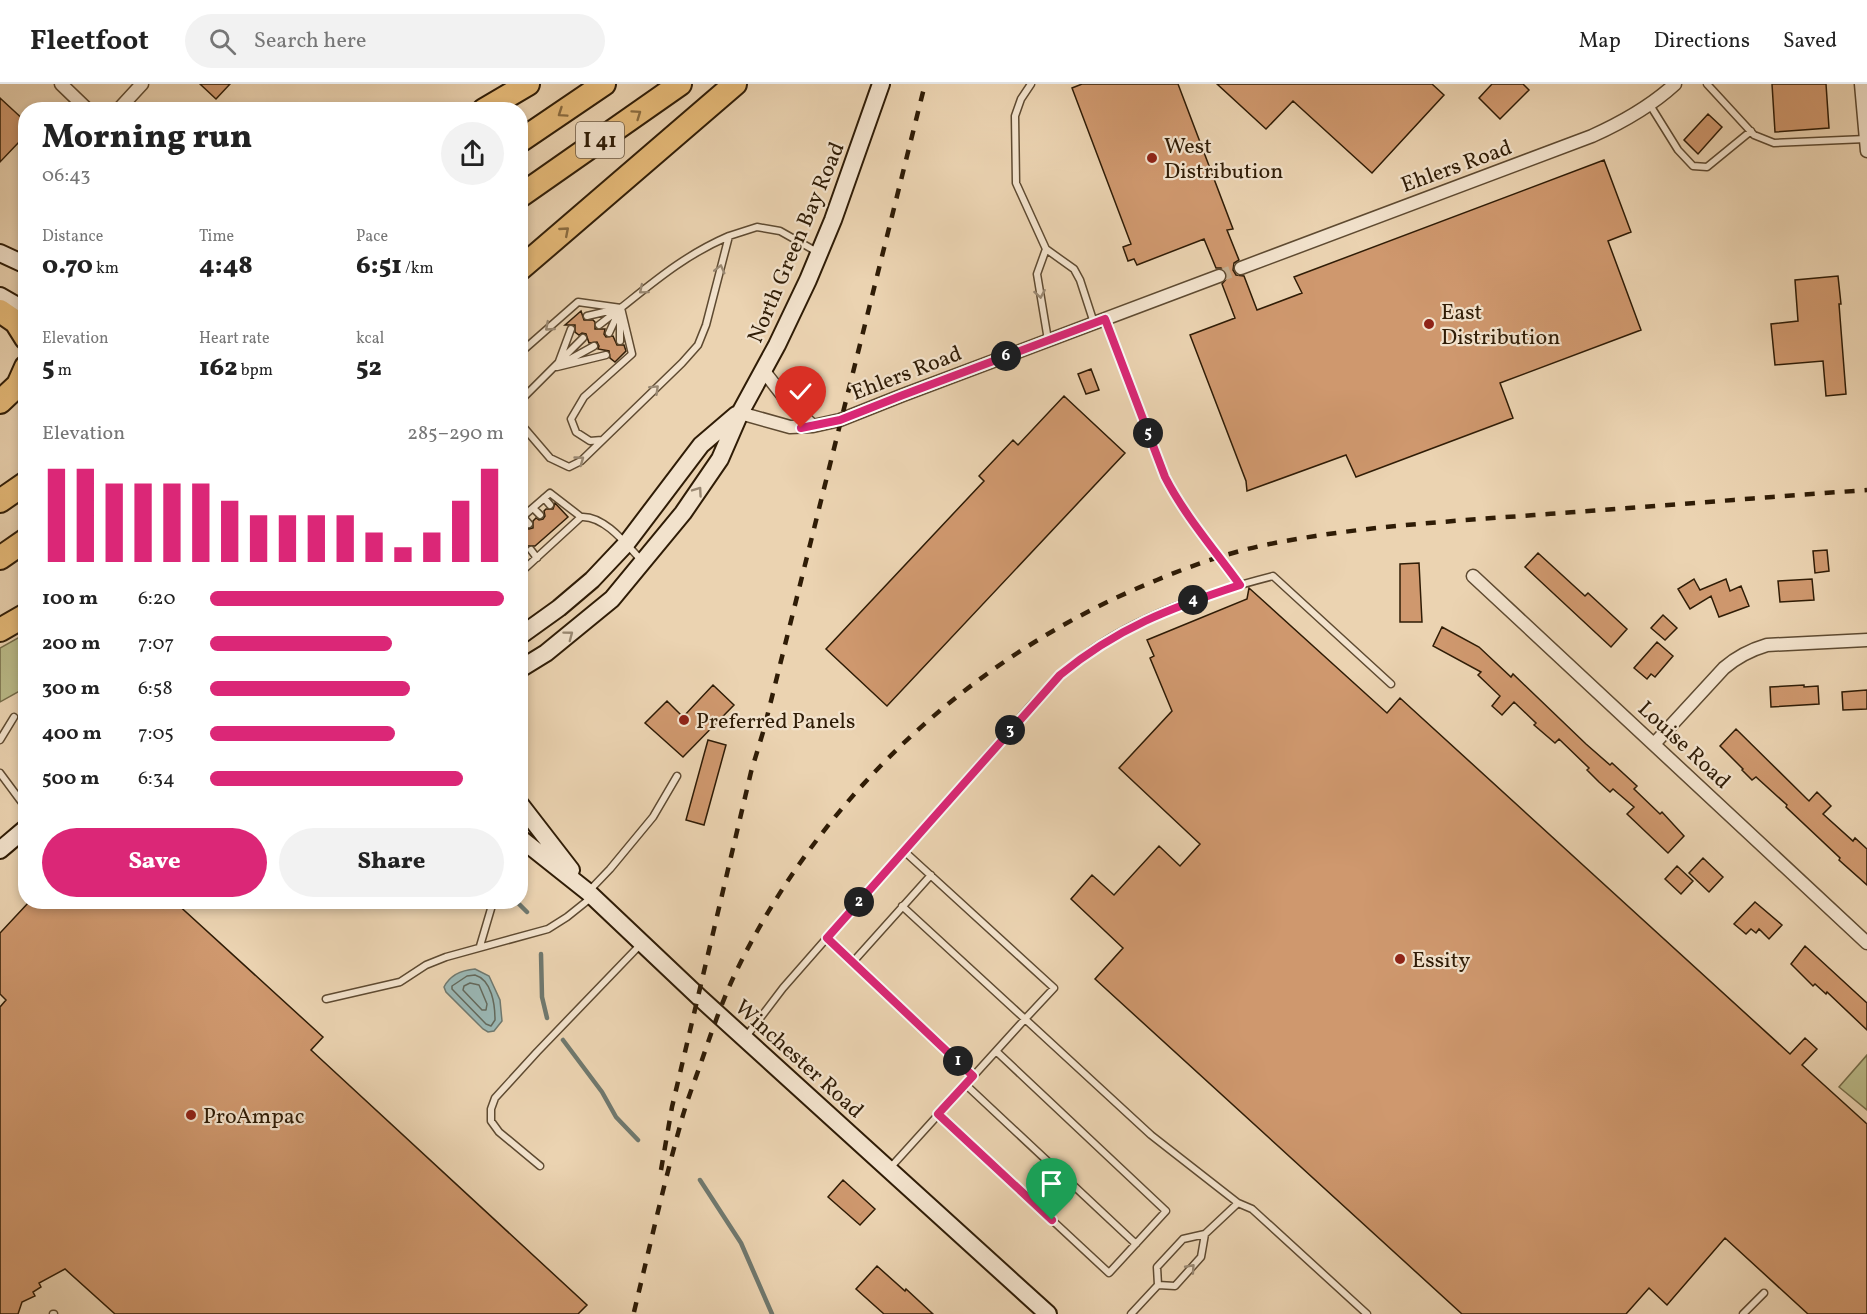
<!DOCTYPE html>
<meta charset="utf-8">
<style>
:root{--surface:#fff;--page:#f2f2f2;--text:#222;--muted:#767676;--line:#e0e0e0;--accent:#db2777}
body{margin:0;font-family:Vollkorn,serif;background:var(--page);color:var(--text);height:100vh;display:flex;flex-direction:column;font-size:22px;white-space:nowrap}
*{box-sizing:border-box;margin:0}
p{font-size:20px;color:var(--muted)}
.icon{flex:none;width:33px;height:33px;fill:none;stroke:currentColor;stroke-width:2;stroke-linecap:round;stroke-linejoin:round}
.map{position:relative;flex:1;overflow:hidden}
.drawer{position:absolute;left:18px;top:18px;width:510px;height:807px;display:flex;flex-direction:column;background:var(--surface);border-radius:24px;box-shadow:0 3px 9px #0003}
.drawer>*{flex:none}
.pin{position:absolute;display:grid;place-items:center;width:51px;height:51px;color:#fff;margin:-62px -26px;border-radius:50% 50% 50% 0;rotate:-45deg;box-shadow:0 0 6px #0007}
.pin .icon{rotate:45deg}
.km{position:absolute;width:30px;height:30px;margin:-15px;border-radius:50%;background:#222;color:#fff;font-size:16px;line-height:30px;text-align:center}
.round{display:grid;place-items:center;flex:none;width:63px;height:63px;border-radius:32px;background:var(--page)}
.head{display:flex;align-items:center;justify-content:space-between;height:102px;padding:0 24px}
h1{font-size:33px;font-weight:800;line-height:45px}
.figures{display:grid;grid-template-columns:repeat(3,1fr);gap:9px;height:102px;padding:6px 24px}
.figures div{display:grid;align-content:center}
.figures b{font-size:26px;font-weight:800}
.figures small{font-size:16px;font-weight:400}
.figures p{font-size:16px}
.chart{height:168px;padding:12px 24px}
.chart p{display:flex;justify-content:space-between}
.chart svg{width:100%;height:108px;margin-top:6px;stroke:var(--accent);stroke-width:6}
.cta{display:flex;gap:12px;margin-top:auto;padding:12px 24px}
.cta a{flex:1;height:69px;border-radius:36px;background:var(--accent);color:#fff;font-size:24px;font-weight:800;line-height:69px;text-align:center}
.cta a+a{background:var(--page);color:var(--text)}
ul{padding:0 24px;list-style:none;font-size:20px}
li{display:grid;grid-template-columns:96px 72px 1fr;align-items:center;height:45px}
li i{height:15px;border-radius:8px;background:var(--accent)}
header{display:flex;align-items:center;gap:36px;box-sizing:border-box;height:84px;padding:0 30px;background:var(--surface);border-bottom:2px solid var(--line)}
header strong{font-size:28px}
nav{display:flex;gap:33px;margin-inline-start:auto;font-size:21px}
.search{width:420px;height:54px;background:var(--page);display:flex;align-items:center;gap:15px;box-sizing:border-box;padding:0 21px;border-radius:33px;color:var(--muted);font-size:22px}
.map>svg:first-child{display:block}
</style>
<header>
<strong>Fleetfoot</strong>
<div class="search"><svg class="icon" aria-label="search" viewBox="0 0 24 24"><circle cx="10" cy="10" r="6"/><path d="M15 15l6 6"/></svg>Search here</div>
<nav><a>Map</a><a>Directions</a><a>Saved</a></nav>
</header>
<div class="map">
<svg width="1867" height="1230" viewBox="0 0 1867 1230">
<rect width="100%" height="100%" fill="#ebd3b1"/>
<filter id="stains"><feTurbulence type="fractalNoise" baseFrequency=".00333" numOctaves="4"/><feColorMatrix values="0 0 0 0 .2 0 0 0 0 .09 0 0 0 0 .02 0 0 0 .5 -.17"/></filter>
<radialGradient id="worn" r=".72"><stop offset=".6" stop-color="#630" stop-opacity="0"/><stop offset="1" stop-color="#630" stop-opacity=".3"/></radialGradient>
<path fill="#babb89" stroke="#746c48" stroke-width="1.5" d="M25,550V604L0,618V564Z
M1867,971V1026L1839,1003Z"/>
<path fill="#9ab6b3" stroke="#6f786e" stroke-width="1.5" d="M475,885L489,892L500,916L502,937L494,947L488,948L483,945L446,908L444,903C450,891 463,886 475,885Z"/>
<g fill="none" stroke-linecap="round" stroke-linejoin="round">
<path stroke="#64695c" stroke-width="1.5" d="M475,891C492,896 495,921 495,936L491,942L486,940L452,905V902L467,892Z
M470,899L479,901L487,920L486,926H482L463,906L464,902Z"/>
<path stroke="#6f786e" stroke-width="4.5" d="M517,818L527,828
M541,870L542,913L547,934
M563,956L602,1008L616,1033L638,1056
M700,1096L741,1159L772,1230"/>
</g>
<path fill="#cf986e" stroke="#2f1c06" stroke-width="1.5" d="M200,0H230L216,15Z
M1082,0H1178L1233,145L1227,146L1239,176L1234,179L1233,186L1236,191L1244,192L1257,226L1302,209L1294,193L1604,76L1631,148L1608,157L1641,246L1500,299L1513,334L1356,393L1346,371L1247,407L1246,397L1190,251L1235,234L1222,200L1227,194L1226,189L1221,184H1216L1204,155L1137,181L1134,175L1128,177L1123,163L1131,160L1072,4Z
M1217,0H1432L1444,11L1372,89L1293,17L1266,45Z
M1492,0H1523L1529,6L1500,35L1479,14Z
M1772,0H1826L1829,44L1775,48Z
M0,14L26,38V64L19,58L0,78Z
M1708,30L1722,43L1698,70L1684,56Z
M1838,192L1841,220H1839L1846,310L1826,312L1823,277L1775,281L1771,240L1798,237L1795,196Z
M581,227L584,236H593L595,238V245H605L604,250L606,253L613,252L617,261H624L626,267L615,278L610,274L609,267L598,265L599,262L597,258L589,259L586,250L582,249L579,251L575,248V241H565Z
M1091,285L1099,306L1086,310L1078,290Z
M1064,312L1125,369L887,622L826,565L984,397L979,392L1013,356L1018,361Z
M555,419L568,433L535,462H527V469L520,475V448L525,444L529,445L533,444V437L536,434L539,436L543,435L545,432L544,427L546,425H553Z
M1827,466L1829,487L1815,489L1813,467Z
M1538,469L1585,512L1588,509L1627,545L1611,563L1525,483Z
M1419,479L1422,538H1400V480Z
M1694,495L1700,506L1726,495L1730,507L1741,502L1749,522L1719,533L1711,512L1690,525L1678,505Z
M1812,495L1814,516L1780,518L1778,497Z
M1249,504L1387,629L1400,614L1790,970L1805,954L1817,965L1802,981L1867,1040V1230H1808L1725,1154L1667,1221L1649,1204L1626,1230H1462L1095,895L1123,864L1071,815L1092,791L1114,811L1159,762L1180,782L1200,760L1119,684L1172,627L1150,574L1154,572L1147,556L1247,515Z
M1663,531L1677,544L1665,556L1651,544Z
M1442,543L1479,563L1511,593L1513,590L1586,660L1610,681L1612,679L1637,702L1634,705L1660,730L1662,728L1684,752L1668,769L1627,730L1634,723L1613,705L1610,708L1599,698L1587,686L1589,684L1559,655L1555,659L1534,641L1536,639L1514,618L1502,631L1492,622L1500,612L1478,591L1481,588L1433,562Z
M1657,558L1673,572L1655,593L1651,590L1647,595L1634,584Z
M713,601L734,621L683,673L645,639L667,617L683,633Z
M1804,601V603L1818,602L1819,620L1771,623L1770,603Z
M1867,606V625L1843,626L1842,608Z
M1736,645L1809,717L1817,708L1831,722L1823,730L1853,757L1855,754L1867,765V801L1839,776L1840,774L1786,723L1787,721L1756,693L1752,696L1742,686L1743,685L1720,662Z
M708,656L726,661L704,741L686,736Z
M1703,774L1723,793L1709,808L1689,789Z
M1677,782L1693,797L1681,810L1665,795Z
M29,818H175L323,953L311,966L587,1221L578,1230H115L65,1185L39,1199L41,1203L33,1208L35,1212L22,1218L18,1230H0V923L6,916L0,910V849Z
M1755,818L1782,841L1769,855L1759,845L1756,849L1751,845L1746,850L1734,840Z
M1805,862L1867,919V946L1827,908L1826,910L1815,900L1813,902L1791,880Z
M843,1096L875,1125L860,1141L828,1113Z
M877,1182L905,1207L906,1205L933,1230H884L856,1205Z"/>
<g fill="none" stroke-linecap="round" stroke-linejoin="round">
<path stroke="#c5ae8f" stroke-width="12" stroke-dasharray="12 6" stroke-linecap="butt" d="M1219,192L1241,184"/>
<defs>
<path id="lane" d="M1031,0L1021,15L1015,32L1016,99L1046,165L1074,185L1080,196L1094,239
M1707,0L1754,51L1774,59L1866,55
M1650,21L1678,66L1693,82L1707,83L1751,47
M729,152L757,143L780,147L819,169
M1046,165L1037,190L1048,256
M587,232L617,225
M1105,235L1165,393C1185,432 1214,465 1240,501
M609,249L619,227
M620,257V234
M520,269L578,218L621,224
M565,278L594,262
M558,280L571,245
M557,283L606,271
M520,317L583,254
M520,339L550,374L569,383L581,377L682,279L698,261L706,241L729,152C676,175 644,207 599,241
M602,356L590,357L576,348L571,335L584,313L632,270L621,224
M544,414L550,421
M533,424L540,431
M523,433L529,440
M520,435L550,409L581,433C604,431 627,461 641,476
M531,466L537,474
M520,489L581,433
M0,656L14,633
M0,689L26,724
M588,808L610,785L653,733L677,692
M902,822L1025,935L1054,904L904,767
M827,854L973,992
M480,862L493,818
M852,879L931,791
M326,915L400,898L426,881L446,873L548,845L567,833L592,813
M745,954L783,904L1033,619C1049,602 1064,586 1083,572C1138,531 1207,509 1273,492L1391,600
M965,1000L1136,1160
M938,1030L1109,1189L1166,1127L996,967
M540,1082L499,1048L491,1037V1025L495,1014L537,968L641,860
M890,1084L1025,935L1151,1051L1238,1119
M1205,1150L1201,1173L1175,1202L1158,1201L1157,1183L1183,1155L1205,1150L1238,1119L1252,1125L1367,1230
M53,1230H54
M1131,1230L1158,1201
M1743,1230L1764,1209"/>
<path id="street" d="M61,0L88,26
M1861,0L1867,67
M118,26L142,0
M1241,184L1592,52C1623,38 1650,23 1675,0
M763,286L791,322L813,342
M740,329L790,343L813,342L840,336L903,311L1219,192
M1473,492L1867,859
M1654,660L1724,584C1738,572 1750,566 1767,561L1867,556"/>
<path id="secondary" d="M0,169L26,181
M0,212L26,227
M520,552L559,524L592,496L626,460L701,361L736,331
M520,585L546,569L612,515L683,429L720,375L740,329L777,261L808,196L833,136L881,0
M520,720L571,786
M520,754L588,808L699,913L1048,1230
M0,766L26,744"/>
<path id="highway" d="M484,26L528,0
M520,57L604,0
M520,112L680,0
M520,185L735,0
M0,227L16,238L26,254
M0,318L18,301L26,283
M0,417L26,399
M0,474L26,456
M0,546L26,531"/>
</defs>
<use href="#lane" stroke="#5e4a31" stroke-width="9"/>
<use href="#street" stroke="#5e4a31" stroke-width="15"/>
<use href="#secondary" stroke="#2f1c06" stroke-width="20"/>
<use href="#highway" stroke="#2f1c06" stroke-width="26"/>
<use href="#lane" stroke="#f2e2cc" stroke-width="6"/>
<use href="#street" stroke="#f2e2cc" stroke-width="12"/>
<use href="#secondary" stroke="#f2e2cc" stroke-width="16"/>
<use href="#highway" stroke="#e6ba78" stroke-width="22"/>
<path stroke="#2f1c06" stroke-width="4.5" stroke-dasharray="10 10" stroke-linecap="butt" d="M661,1086L672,1023L751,688L764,645L925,0
M634,1228C649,1166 663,1103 680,1042C686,1018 696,994 704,970C713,944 722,918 734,892C819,713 973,570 1157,496C1190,482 1225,470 1260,462C1350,443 1442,438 1534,431C1645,423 1756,414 1867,406"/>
</g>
<defs><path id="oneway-chevron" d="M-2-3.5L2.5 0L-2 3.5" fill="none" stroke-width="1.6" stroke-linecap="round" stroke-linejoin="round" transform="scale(1.5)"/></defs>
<g stroke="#8a6b3f">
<use href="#oneway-chevron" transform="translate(562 29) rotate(146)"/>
<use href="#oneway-chevron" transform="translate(637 30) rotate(-35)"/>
<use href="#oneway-chevron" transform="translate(565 147) rotate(-41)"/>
</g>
<g stroke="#9a8973">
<use href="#oneway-chevron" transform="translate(720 185) rotate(-76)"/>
<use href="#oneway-chevron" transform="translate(643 206) rotate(140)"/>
<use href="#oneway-chevron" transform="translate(1040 210) rotate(80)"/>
<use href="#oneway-chevron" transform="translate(549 243) rotate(139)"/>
<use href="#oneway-chevron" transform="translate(655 305) rotate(-44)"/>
<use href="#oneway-chevron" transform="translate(580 376) rotate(-36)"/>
<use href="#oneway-chevron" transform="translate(698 407) rotate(-55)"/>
<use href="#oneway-chevron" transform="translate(569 551) rotate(-37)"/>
<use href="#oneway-chevron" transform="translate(1191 1184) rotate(-48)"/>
</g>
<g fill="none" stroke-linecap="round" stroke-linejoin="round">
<defs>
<path id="route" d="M801,344L840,336L903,311L1105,235L1165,393C1185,432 1214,465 1240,501C1170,524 1117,544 1060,591L827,854L973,992L938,1030L1052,1136"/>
</defs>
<use href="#route" stroke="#fff" stroke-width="12"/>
<use href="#route" stroke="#db2777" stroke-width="8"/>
</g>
<g fill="#8f2418" stroke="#f2e2cc" stroke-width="2">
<circle cx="1152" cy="74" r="6"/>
<circle cx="1429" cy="240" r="6"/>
<circle cx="684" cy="636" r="6"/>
<circle cx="1400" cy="875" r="6"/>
<circle cx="191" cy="1031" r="6"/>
</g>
<g text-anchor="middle" stroke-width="4.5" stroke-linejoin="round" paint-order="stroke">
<rect fill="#f2e2cc" stroke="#6a5741" stroke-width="1.5" x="576" y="38" width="48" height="36" rx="4.5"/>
<g font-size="21" font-weight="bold" fill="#2f1c06">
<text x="600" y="63">I 41</text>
</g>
<g font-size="22" fill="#2f1c06" stroke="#f2e2cc" text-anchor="start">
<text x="1164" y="69">West<tspan x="1164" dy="25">Distribution</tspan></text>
<text x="1441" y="235">East<tspan x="1441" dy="25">Distribution</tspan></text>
<text x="696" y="644">Preferred Panels</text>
<text x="1412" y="883">Essity</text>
<text x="203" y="1039">ProAmpac</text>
</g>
<g font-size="22" fill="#2f1c06" stroke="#f2e2cc">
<text transform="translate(1456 81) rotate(-20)" y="8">Ehlers Road</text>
<text transform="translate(795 158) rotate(-67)" y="8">North Green Bay Road</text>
<text transform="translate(906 288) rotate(-21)" y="8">Ehlers Road</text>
<text transform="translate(1685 660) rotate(43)" y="8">Louise Road</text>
<text transform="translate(800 974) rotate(42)" y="8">Winchester Road</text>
</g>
</g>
<rect width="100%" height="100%" filter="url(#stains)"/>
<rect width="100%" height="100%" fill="url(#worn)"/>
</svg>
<div class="pin" style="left:1052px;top:1136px;background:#1e9e55"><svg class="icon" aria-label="arrive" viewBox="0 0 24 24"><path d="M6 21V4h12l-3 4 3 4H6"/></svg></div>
<div class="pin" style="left:801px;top:344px;background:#d93025"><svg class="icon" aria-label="check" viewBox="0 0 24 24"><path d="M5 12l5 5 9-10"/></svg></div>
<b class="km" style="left:958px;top:977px">1</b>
<b class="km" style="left:859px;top:818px">2</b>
<b class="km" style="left:1010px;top:646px">3</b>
<b class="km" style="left:1193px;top:516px">4</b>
<b class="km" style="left:1148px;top:349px">5</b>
<b class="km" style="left:1006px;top:272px">6</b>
<section class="drawer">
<div class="head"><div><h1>Morning run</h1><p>06:43</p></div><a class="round"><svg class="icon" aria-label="share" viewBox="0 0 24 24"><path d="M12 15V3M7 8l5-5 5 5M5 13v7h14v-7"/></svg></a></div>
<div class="figures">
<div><p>Distance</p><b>0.70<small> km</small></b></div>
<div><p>Time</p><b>4:48</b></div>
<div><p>Pace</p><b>6:51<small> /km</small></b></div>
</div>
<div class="figures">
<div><p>Elevation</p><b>5<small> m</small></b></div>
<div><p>Heart rate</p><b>162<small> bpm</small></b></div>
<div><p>kcal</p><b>52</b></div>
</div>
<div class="chart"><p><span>Elevation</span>285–290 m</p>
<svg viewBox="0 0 160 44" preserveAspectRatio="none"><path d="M5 44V6M15 44V6M25 44V12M35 44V12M45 44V12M55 44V12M65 44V19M75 44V25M85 44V25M95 44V25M105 44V25M115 44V32M125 44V38M135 44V32M145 44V19M155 44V6"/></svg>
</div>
<ul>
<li><b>100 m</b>6:20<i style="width:100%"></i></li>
<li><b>200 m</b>7:07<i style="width:62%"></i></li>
<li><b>300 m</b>6:58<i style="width:68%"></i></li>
<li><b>400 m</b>7:05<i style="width:63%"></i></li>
<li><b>500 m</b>6:34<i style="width:86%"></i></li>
</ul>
<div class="cta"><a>Save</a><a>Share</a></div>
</section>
</div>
